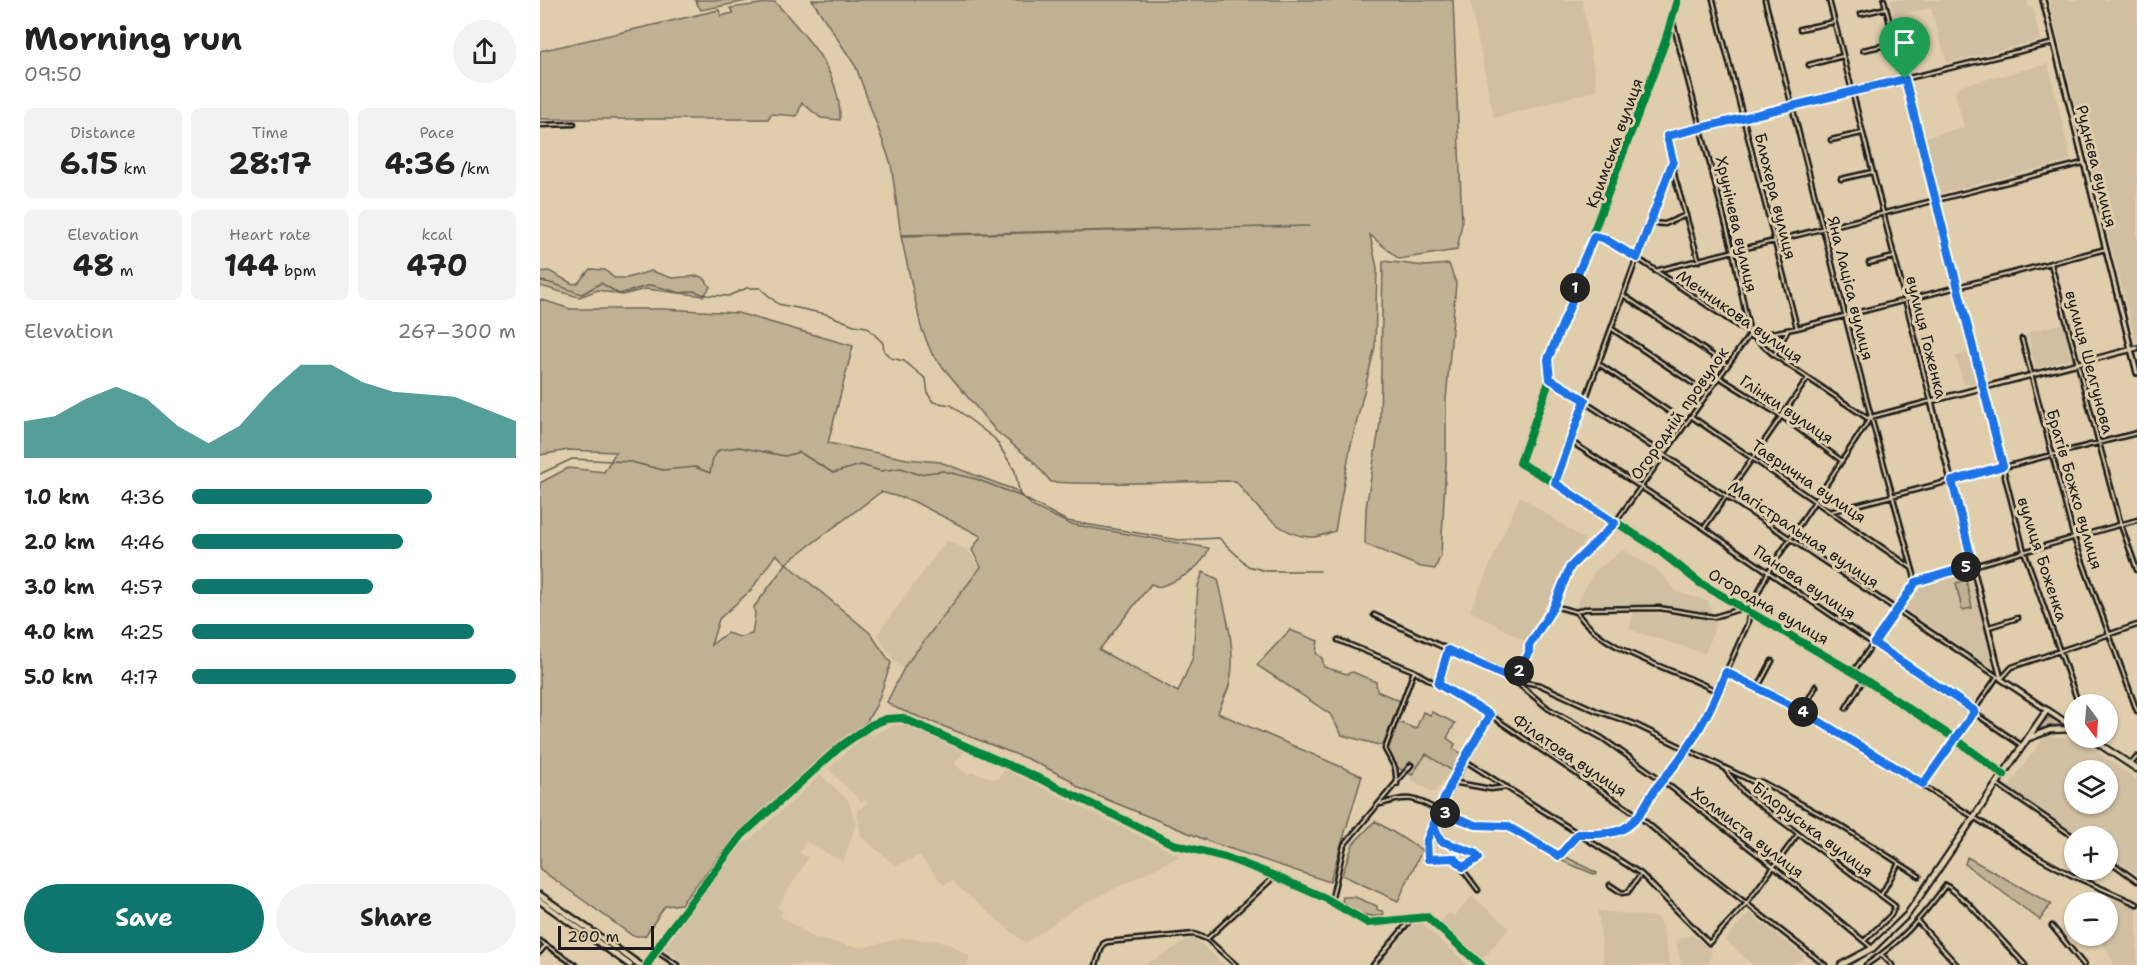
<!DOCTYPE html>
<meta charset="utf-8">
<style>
:root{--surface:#fff;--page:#f2f2f2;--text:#222;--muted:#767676;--accent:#0f766e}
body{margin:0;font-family:"Shantell Sans",sans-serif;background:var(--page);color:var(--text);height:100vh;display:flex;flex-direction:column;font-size:22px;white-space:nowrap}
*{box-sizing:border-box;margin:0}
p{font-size:20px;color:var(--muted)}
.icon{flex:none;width:33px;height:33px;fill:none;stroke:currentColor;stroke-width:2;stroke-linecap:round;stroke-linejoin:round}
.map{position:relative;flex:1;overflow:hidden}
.panel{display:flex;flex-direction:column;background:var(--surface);width:540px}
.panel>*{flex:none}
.needle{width:39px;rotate:164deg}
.controls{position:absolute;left:1524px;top:694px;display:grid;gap:12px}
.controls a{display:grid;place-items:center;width:54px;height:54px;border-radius:50%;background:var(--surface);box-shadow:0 2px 4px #0004;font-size:30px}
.scale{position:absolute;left:18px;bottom:15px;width:96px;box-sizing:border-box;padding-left:6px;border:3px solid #1c1c1c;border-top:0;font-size:16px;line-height:21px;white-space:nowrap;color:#1c1c1c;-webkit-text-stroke:4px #dfcdab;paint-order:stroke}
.pin{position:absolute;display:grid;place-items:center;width:51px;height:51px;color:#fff;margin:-62px -26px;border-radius:50% 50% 50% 0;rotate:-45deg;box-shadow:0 0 6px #0007}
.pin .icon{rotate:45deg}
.km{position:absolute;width:30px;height:30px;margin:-15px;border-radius:50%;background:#222;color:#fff;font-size:16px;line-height:30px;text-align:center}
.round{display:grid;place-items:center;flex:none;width:63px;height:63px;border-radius:32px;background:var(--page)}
.head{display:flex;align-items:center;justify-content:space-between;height:102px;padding:0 24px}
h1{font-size:33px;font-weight:700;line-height:45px}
.figures{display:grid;grid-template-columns:repeat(3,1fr);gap:9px;height:102px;padding:6px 24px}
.figures div{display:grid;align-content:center;border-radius:9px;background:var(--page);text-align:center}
.figures b{font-size:30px;font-weight:700}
.figures small{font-size:16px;font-weight:400}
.figures p{font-size:16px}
.chart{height:168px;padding:12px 24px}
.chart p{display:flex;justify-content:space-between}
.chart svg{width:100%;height:108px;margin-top:6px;fill:var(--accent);opacity:.7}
.primary-button{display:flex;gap:12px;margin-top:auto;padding:12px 24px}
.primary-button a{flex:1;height:69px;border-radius:36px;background:var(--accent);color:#fff;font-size:24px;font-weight:700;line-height:69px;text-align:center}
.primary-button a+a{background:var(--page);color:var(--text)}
ul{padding:0 24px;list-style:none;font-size:20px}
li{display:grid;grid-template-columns:96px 72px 1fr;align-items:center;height:45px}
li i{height:15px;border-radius:8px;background:var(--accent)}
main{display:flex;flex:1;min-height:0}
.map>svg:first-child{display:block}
</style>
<main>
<section class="panel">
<div class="head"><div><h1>Morning run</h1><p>09:50</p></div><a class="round"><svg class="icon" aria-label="share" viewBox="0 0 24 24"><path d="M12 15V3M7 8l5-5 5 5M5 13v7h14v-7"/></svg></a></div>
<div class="figures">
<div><p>Distance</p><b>6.15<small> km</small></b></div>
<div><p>Time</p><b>28:17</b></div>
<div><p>Pace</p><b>4:36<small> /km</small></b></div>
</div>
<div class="figures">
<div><p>Elevation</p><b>48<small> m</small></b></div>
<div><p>Heart rate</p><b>144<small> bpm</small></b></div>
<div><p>kcal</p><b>470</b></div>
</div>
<div class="chart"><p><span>Elevation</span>267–300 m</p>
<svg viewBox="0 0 160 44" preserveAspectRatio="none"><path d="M0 44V29L10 27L20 20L30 15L40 20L50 31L60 38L70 31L80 17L90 6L100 6L110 13L120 17L130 18L140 19L150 24L160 29V44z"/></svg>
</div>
<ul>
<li><b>1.0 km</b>4:36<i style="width:74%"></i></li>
<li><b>2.0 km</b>4:46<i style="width:65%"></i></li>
<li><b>3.0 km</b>4:57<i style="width:56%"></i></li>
<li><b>4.0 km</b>4:25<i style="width:87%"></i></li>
<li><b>5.0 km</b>4:17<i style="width:100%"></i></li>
</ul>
<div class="primary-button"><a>Save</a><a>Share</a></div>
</section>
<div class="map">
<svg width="1597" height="965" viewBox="0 0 1597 965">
<rect width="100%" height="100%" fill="#dfcdab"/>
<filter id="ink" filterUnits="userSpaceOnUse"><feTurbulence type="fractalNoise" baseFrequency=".0167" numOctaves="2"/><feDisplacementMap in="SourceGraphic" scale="12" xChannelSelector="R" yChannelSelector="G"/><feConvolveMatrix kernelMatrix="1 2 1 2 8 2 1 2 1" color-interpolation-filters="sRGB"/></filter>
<g filter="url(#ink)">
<path fill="#d0bfa0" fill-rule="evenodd" d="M930,0H1042L1057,90L954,118Z
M1350,0H1487L1489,8H1493L1500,40L1407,63L1391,8L1354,15Z
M1509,0H1597V344L1571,246Z
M1508,64L1531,160L1397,194L1383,138L1424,127L1415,91L1421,86Z
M1525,323L1534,358L1496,368L1487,333Z
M1430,353L1437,382L1424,385L1416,356Z
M980,496L1045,540L1020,572L1013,593L985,641L930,611Z
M407,540L429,551L440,568L363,668L356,663L337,634Z
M1083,550L1117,570L1137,592L1168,601L1173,615L1116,606L1039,607L1036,605L1054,572Z
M1429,571L1455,669L1363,608L1378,584Z
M1093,611L1176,620L1175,627L1165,653L1161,652L1090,630Z
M354,725H364L425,751L414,763L427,775L431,772L457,779L465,769L640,856L537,907L485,943L419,888L413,880L404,885L379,855L356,866L321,836L317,811L328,802L325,800L322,802L288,769L327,733L332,736Z
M1505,736L1537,738L1597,780V874L1568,854V837H1542L1468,787ZM1534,771H1568V804H1534Z
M886,754L911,770L894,793L870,779Z
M281,775L308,800L316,824L303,862L266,841L260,853L268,858L237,908L243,912L240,916L274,938L309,946L326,947L364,938L405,942L429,956L428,965H147L124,949L197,846L207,842Z
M932,896L969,928L943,959L900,922L909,913L915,916Z
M1574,899L1597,907V965H1575L1559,936H1568V911Z
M1058,911L1117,917L1123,929L1130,965H1064Z
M1209,913L1265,957L1252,965H1213L1185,940Z
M878,920L901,941L928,965H838Z
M1152,935L1170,949L1172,954L1167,965L1141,964L1136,940Z
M653,937L684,965H603L616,959Z"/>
<path fill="#c0b193" stroke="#6e6658" stroke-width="1.5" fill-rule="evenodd" d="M155,0H212L161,10Z
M272,0H913L922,223L917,250L859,259L830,235L837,268L835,347L810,449L795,531C788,533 780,537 773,537C739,537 714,505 696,481C634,481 572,486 511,482L493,461L456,431L392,354L381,327L361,236L770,226L361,235L351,164L316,67Z
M235,2C266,36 301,71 300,120L281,118L262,103L257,116L231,114L228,119H0V51L179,10L181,16L193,13L190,8Z
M843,261L885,266L909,264L916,283L906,400V462L901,555L895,569L881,567L825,544L826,508L840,423Z
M50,269L65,270L74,278H87L111,271L132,278L159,276L165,279L170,287L164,296L106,289L82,295L58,290L39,297L0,286V272L9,271L33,284L38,283Z
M0,299L30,309H123L198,313L313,346L288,443L367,459L400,462L475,490L494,507L530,524L669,548C662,568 640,580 619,587L611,584L559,650L638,692L653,657L658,586L663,572L678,579C685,612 697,648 690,682C688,692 681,703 678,713L822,776L790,882L673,843L539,788L529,779L488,759L356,708L347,702L365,666L441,567L432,550L441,536L373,501L341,492L246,563L330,633L351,663L337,704L327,721L201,829L141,904L125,906L105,936H93L0,869V483L28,468L64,472L76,452L28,450L0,455ZM236,554L246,564L214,607L215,615L212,634L200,637L187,633L171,645L179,619L211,590Z
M1426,580L1432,608L1422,610L1416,583Z
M750,630L778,641L776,653L782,658L784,667L807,674L813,672L836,682L837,691L860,701L843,746L802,735L790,714L717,665Z
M883,712L890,715L892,712L915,723L907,738L915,744L913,749L923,754L914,772L886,754L872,775L858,768L848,750L858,722L876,729Z
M1509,717L1523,724L1497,729Z
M835,821L882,850L858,901L802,875L813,844Z
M1024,856L1057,873L1056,875L1022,861L1021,857Z
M1427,857L1511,904L1500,920L1425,864Z
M803,897H815L837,906V910L842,911L844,914C828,920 814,912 802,901Z"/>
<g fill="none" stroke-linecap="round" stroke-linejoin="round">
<path stroke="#665f52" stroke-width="1.5" d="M0,281C14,282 28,290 42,294L61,283L79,294L111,285L141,293L153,291L166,295L188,296L207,288H220L238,304L286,314L314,325L327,327L343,343L344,351L351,358L364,361L386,379L388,394L393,402L411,405L455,439L475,471L480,495
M0,474L32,459L91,462L123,470L155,467L170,473L173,458L179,450L199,447L245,456L259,452L293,473L321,465L341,471L361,468L378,474L403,471L436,479L480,496L527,521L639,540L679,538L708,566L726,571H780"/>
<defs>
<path id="minor" d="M1137,0L1125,42L1038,273L1031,304L1008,359L1010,379L980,463L1015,483L1116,548L1160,583L1313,672L1414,738L1464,775
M1173,0L1257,328
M1225,0L1331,417L1376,582
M1344,0L1484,551L1539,705
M1321,14L1346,8
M1132,19L1193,252L1210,334
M1260,29L1294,22
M1323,50L1356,43
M1269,65L1303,56
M0,125L34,124
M1291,140L1322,133
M1301,179L1332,172
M1111,223L1125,224L1146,215
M1054,236L1063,238L1097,258L1210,334L1234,355L1327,418L1391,401L1289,0
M1159,261L1135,178L1127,136L1514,43
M1329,263L1354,257
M1511,264L1581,525L1597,570
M1115,271L1543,163
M1083,295L1187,365
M1072,329L1167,393
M1482,339L1534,538L1597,711
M1234,355L1248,330
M1059,364L1146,423
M1179,377L1241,416L1302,461
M1010,379L1461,679L1472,667L1597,625
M1152,417L1372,568
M1030,441L1164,528L1481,745
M1015,483L1132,161
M1293,511L1597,433
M1164,528L1268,378
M1376,582L1597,520
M1014,606L1036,612L1044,609L1119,608L1174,617L1203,608
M1036,612C1067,655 1133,667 1178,692
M834,615L974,680L1000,685L1057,711L1092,723L1214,782H1222L1301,826L1359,863L1341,895
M1449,627L1478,618
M798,640L874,671L950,715L1100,817L1147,857L1285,965
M1186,672L1262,711L1498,857L1531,875L1597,904
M1313,672L1376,582
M974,680L989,653V646L1014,606L1030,567L1075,523L1210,334L1216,336L1257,328L1566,249
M976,682L1009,709L1062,738L1123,781L1234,867L1331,947
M898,684L908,650
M1218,687L1232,661
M1306,708L1324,679
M1262,711L1276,686
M950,715L899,811L936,825L967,826L1019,856L1038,834C1051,834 1071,835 1083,829C1103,818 1106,799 1120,783C1163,733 1181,682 1208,623L1209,612L1228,572L1331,417
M924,760L1101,874L1169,943L1206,904L1258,834
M1590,765L1597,757
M1184,768L1204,793L1355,906L1351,915L1324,941
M912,782L951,789L967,787
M1384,783L1457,677
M857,784L855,768L845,749L874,671
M1457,784L1534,837
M841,804C869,795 873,797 899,811L887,840V859L914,858L938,890
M894,826L901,841L935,853L939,858L923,867
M1568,860L1597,881
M1359,863L1379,876
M1070,885L1082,893L1088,892L1101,874
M791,902L804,845L871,765
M1378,922L1417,965
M1512,926L1544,965
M667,939L733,878
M0,941L35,965
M116,951L137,965
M0,952L6,945
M1342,955L1352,965
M107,965L125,936L202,835L301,746L331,725L346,719L362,718L507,782L633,844L685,857L725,872L785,898L828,923L887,917L941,965
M556,965L563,944L567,942L654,934L667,939L696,965
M833,965L873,917
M1326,965C1359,944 1383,916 1406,885L1429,904L1485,965"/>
<path id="tertiary" d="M1503,0L1597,373
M1507,710L1461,679L1391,401L1597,348"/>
<path id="primary" d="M1489,738L1510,730L1534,729
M1550,738L1597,769
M0,895L100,965
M0,901L90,965
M1301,965L1333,948L1367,915L1507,710L1534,728"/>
</defs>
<use href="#minor" stroke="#1c1c1c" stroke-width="7"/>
<use href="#tertiary" stroke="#1c1c1c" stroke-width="8"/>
<use href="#primary" stroke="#1c1c1c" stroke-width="9"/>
<use href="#minor" stroke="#dfcdab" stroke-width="2"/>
<use href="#tertiary" stroke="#dfcdab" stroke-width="3"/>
<use href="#primary" stroke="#dfcdab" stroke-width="4.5"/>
<defs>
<path id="cycleway" d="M1137,0L1125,42L1038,273L1031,304L1008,359L1010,379L980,463L1015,483L1116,548L1160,583L1313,672L1414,738L1464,775
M107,965L125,936L202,835L301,746L331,725L346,719L362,718L507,782L633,844L685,857L725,872L785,898L828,923L887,917L941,965"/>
</defs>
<use href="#cycleway" stroke="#dfcdab" stroke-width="11"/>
<use href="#cycleway" stroke="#00873e" stroke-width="8"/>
</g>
</g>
<g fill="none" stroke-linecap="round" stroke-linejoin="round" filter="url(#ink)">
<defs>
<path id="route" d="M1365,79L1127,136L1133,161L1097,258L1063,238L1054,236L1038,273L1031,304L1008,359L1010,379L1045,400L1015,483L1075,523L1030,567L1014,606L989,646V653L974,680L908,650L898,684L950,715C929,751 906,786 894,826L901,841L935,853L939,858L923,867L914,858L888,859L887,840L899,811L936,825L967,826L1019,856L1038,834C1051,834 1071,835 1083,829C1103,818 1106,799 1120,783C1150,750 1170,713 1186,672L1262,711L1383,784L1435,711L1334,643L1376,582L1433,565L1412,481L1463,466L1365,79"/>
</defs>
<use href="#route" stroke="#fff" stroke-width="12"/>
<use href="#route" stroke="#1a73e8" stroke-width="8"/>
</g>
<g text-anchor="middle" stroke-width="6" stroke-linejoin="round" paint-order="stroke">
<g font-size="16" fill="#1c1c1c" stroke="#dfcdab">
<text transform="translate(1074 143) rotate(-70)" y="6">Кримська вулиця</text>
<text transform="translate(1557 166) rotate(76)" y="6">Руднєва вулиця</text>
<text transform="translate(1236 196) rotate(76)" y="6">Блюхера вулиця</text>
<text transform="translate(1197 224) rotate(77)" y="6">Хрунічева вулиця</text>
<text transform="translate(1311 288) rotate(76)" y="6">Яна Лаціса вулиця</text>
<text transform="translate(1200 316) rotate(35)" y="6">Мечникова вулиця</text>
<text transform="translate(1387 337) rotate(76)" y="6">вулиця Гоженка</text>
<text transform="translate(1550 362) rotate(75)" y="6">вулиця Шелгунова</text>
<text transform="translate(1247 409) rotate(34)" y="6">Глінки вулиця</text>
<text transform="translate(1139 413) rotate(-55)" y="6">Огородній провулок</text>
<text transform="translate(1269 481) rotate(34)" y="6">Таврична вулиця</text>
<text transform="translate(1535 489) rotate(74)" y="6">Братів Божко вулиця</text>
<text transform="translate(1264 534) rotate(34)" y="6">Магістральная вулиця</text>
<text transform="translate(1503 559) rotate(72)" y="6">вулиця Боженка</text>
<text transform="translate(1265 582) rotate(34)" y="6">Панова вулиця</text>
<text transform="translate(1229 606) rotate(30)" y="6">Огородна вулиця</text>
<text transform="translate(1030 755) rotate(34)" y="6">Філатова вулиця</text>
<text transform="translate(1273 829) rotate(37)" y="6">Білоруська вулиця</text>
<text transform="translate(1208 832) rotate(38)" y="6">Холмиста вулиця</text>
</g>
</g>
</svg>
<div class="controls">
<a><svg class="needle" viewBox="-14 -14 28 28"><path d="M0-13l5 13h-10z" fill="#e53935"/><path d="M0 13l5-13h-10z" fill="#767676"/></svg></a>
<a><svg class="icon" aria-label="layers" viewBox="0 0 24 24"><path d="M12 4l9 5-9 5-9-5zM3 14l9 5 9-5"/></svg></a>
<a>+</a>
<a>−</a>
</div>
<div class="scale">200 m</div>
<div class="pin" style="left:1365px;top:79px;background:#1e9e55"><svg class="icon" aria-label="arrive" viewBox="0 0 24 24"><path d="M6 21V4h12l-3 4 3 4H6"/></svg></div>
<b class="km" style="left:1035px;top:288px">1</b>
<b class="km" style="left:979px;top:671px">2</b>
<b class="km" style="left:905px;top:813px">3</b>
<b class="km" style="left:1263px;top:712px">4</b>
<b class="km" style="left:1426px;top:567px">5</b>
</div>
</main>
